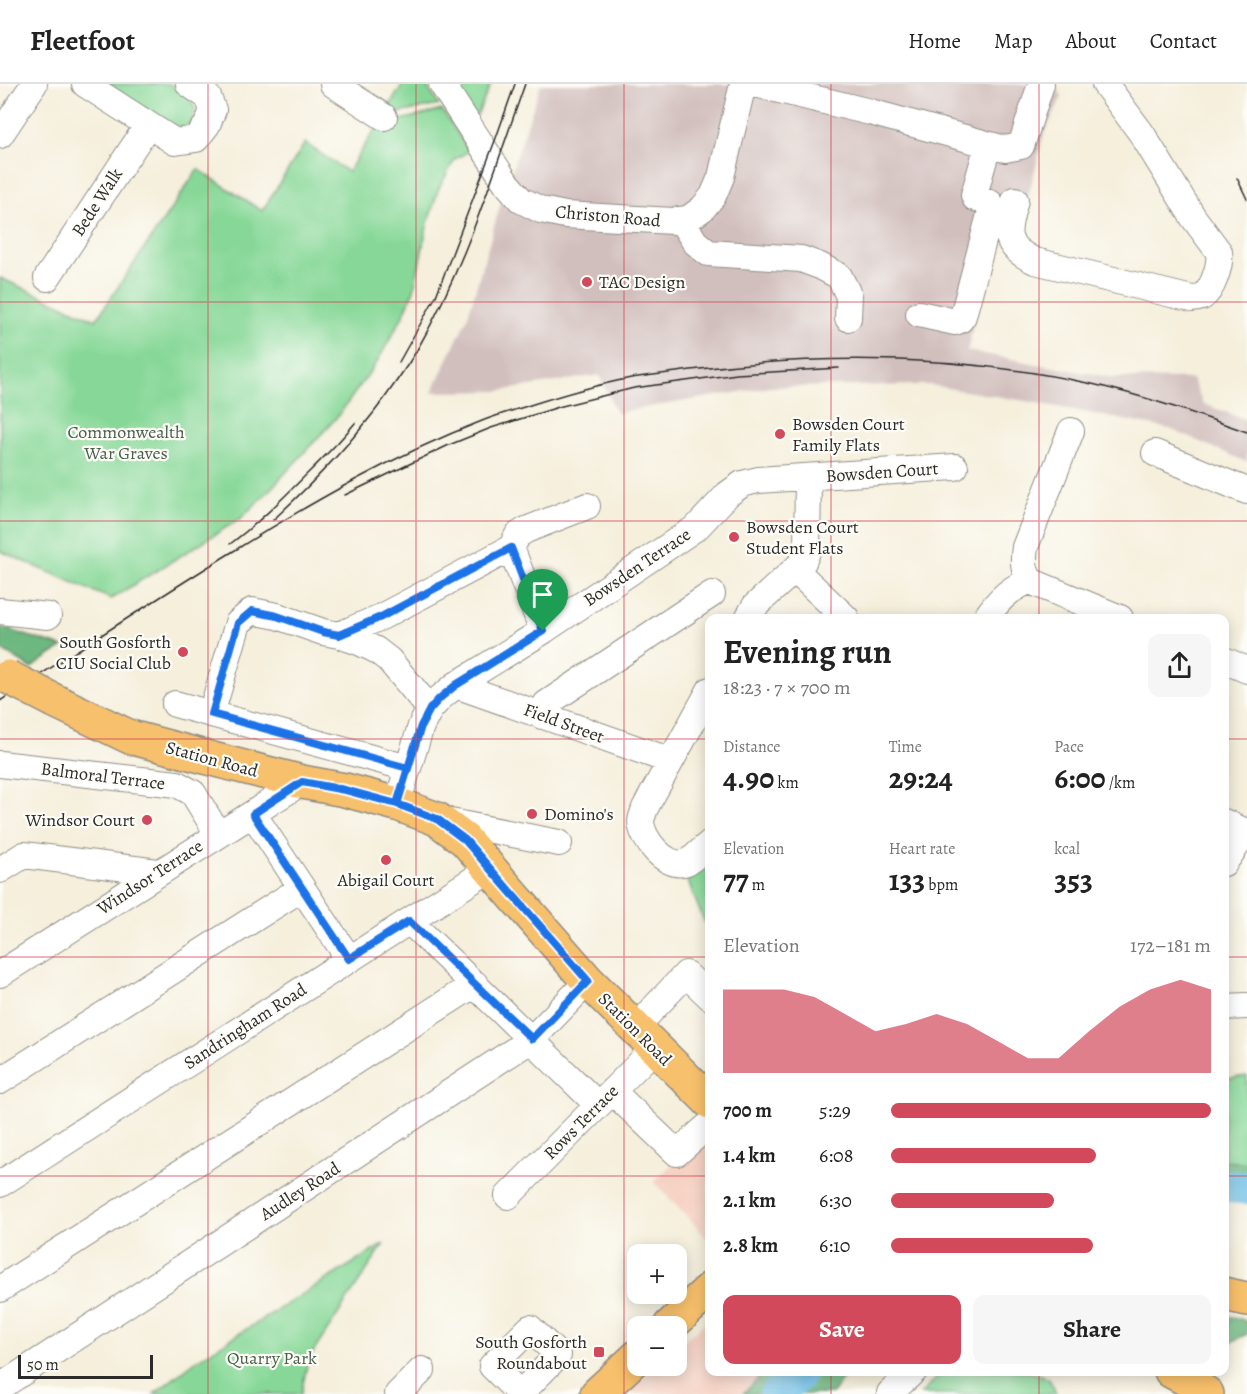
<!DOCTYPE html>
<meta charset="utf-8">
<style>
:root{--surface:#fff;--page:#f6f6f6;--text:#222;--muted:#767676;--line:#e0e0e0;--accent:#d1495b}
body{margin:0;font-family:Alegreya,serif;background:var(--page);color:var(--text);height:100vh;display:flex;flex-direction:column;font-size:22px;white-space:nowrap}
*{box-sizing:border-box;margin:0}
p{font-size:20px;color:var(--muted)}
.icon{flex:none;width:33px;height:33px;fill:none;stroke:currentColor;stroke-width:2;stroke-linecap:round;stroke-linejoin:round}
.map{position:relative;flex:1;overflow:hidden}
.drawer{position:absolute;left:705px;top:530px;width:524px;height:762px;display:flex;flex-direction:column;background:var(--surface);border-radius:12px;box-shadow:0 3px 15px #0003}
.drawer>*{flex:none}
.buttons{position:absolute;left:627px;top:1160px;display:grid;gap:12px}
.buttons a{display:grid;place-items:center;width:60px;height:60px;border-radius:12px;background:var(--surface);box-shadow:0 3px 15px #0003;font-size:30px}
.scale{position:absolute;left:18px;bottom:15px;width:135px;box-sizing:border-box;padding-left:6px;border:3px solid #2b2b2b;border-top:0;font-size:16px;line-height:21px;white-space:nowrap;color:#2b2b2b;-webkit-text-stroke:4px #fdfcf7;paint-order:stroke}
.pin{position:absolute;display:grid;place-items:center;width:51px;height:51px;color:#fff;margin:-62px -26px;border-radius:50% 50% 50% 0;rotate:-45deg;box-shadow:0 0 6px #0007}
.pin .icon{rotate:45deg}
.round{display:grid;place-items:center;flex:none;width:63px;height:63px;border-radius:12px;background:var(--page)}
.summary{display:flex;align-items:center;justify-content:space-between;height:102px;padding:0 18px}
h1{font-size:33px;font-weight:700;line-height:45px}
.figures{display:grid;grid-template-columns:repeat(3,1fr);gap:9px;height:102px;padding:6px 18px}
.figures div{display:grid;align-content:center}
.figures b{font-size:30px;font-weight:700}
.figures small{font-size:16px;font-weight:400}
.figures p{font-size:16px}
.chart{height:168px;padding:12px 18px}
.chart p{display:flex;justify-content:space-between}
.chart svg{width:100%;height:108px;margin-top:6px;fill:var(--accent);opacity:.7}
.action{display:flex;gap:12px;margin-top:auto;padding:12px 18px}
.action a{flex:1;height:69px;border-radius:12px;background:var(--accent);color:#fff;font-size:24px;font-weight:700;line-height:69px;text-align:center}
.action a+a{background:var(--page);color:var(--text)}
ul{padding:0 18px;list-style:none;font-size:20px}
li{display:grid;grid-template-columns:96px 72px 1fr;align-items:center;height:45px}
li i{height:15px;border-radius:8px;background:var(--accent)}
header{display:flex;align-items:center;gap:36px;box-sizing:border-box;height:84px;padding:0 30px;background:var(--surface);border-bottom:2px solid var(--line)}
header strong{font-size:28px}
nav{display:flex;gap:33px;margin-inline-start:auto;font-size:21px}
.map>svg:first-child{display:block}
</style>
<header>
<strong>Fleetfoot</strong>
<nav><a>Home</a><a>Map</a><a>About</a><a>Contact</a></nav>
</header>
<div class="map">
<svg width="1247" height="1310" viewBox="0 0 1247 1310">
<rect width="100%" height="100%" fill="#fdfcf7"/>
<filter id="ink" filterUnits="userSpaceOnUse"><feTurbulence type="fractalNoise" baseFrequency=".0167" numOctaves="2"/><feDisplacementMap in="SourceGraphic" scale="12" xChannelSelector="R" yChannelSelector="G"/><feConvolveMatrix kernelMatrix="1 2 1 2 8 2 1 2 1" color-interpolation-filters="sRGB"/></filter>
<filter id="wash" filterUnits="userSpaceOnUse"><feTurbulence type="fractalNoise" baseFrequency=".008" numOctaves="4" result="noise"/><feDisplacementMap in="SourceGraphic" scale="24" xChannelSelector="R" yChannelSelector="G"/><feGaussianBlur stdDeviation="1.35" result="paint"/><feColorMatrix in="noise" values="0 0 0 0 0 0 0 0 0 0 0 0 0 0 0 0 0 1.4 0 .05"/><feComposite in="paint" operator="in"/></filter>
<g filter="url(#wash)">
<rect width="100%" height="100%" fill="#f5efdc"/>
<path fill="#f6d2c4" d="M709,1044V1156L654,1098Z
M709,1235L710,1287H766L743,1310H627L657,1281H676L677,1263Z"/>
<path fill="#d1bfbe" d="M541,0H1054L1062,12L1044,50L1028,113L1006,108L967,267L1113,294L1192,295L1203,320L1247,336V378L1170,345L1037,319L930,301L770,303L631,326L617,330L599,291L499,307L432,308L467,235L500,122Z"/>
<path fill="#87d898" stroke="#598262" stroke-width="1.5" d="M104,0H170L189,12L195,25L193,35L191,39L186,42L176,45Z
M403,0H425L439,21L388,31L385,29Z
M453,0H491L478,29L475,32Z
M442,26L469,67L455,75L438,106L427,142L414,206L404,230L377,278L338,332L266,410L240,435L111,515L0,467V194L96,236L198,85L262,127L305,59L348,88L379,39H389Z
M709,775V849L687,795Z
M1247,992V1079L1224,1077V995Z
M384,1160L308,1276L301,1310H154L198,1275Z
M944,1287C969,1287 1027,1282 1047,1294C1052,1297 1054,1305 1056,1310H921Z"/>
<path fill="#6db880" stroke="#4c7256" stroke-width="1.5" d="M0,543L63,563L31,584L0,565Z
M1224,1077L1247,1079V1110L1224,1108Z
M1224,1232L1239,1234L1247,1238V1250L1224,1262Z
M766,1287H848L832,1310H743Z"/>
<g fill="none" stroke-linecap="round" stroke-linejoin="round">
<path stroke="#6abde6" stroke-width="33" d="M1224,1102L1247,1104
M776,1310L798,1292L801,1287"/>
</g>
</g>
<g filter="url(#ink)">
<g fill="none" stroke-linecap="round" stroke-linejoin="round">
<defs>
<path id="minor" d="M85,0L175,58L196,55L207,41L213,26L208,13L189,0
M333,0L384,33
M442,0L507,100L521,116L541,126L565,131L673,137L688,135L702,125L713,112L721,93L743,0
M755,0L870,28L1005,65L1021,62L1041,0
M0,51L34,0
M1015,116C1006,148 1001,161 1035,177L1192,215C1194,215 1199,214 1202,213C1213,206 1221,180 1219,168L1193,133L1142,50L1105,0
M681,136L695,158L708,169L801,175L820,182L839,192L849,212L848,234
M47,194L148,41
M919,230L955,238L960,236L963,232L992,123L990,119L975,114L974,111L988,61
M1155,369L1247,407
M511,464L543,547
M795,486L846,534
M1030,497C1023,484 1023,477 1025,463L1071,347
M1030,497L1120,534
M0,527L48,532
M748,534L755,522L803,478L807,468L808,393
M986,534C997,517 1010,503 1030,497
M339,551L359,558L376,566L389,576L430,625
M1224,576L1247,586
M456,601L671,677
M710,606L645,724C644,728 641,734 641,738C642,755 665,783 683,779C692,778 702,765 710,759
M175,620L408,684
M211,630L238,539L252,527L277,532L323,548L339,551L381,533L511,464L518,451L526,446L587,422
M542,632L546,620L712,510
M0,680L177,700L193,709L218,750
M397,720L421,642L430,625L440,614L456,601L543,547L697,443L728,410L742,400L758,396L955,383
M253,730L349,875
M440,736L559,759
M1224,738L1246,748
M1224,779L1247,747
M0,786L24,771L158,788
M409,837L598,1021
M0,890L302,698
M1224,923L1247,922
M635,944L686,890L710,913
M0,997L302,804
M612,1007L677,1069L710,1040
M0,1100L490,785
M508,1112L655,964
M0,1205L475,900
M530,1244L558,1271L520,1310L492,1282Z
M0,1303L532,955L588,897
M890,1309L914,1287
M398,1310L422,1286"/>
<path id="major" d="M55,617L130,653L220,677L302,698L345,706L397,720L437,735L465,756L588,897L710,1018
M1224,1210L1247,1215
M670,1242L710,1205
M1171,1287L1186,1295L1207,1310
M597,1310L638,1272"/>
</defs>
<use href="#minor" stroke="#908d84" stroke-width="28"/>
<use href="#major" stroke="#908d84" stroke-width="36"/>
<use href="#minor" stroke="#fff" stroke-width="26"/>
<use href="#major" stroke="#f7c06c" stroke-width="33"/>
<path stroke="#2b2b2b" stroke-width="1.5" d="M1237,94L1247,115
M399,278L436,212L496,54L515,0
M345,411L449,361L491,344L562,322L634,304L737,290L839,284
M273,436C314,398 350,361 384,315C395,299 407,283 417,266C465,183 493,90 525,0
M230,460C256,441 278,419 300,397C319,378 338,360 355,339
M0,617C77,567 154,516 232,468C312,418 394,371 482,337C497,331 512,327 527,322C561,311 596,301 631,294C651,291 671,289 691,286C825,269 961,271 1092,300C1145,312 1196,330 1247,348"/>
<defs>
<path id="major-bridge" d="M8,593L55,617"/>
</defs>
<use href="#major-bridge" stroke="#908d84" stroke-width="36" stroke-linecap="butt"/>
<use href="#major-bridge" stroke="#f7c06c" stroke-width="33"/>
</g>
</g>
<g fill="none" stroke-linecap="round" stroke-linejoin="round" filter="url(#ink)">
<defs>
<path id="route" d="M543,547L456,601L440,614L430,625L421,642L397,720L345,706L302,698L253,730L349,875L409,837L532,955L588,897L465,756L437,735L397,720L408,684L212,630L238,539L252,527L277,532L323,548L339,551L381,533L511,464L543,547"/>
</defs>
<use href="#route" stroke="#fff" stroke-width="12"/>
<use href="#route" stroke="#1a73e8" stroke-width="8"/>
</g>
<path fill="none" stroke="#d1495b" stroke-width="1.5" stroke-opacity="0.55" d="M208,0V1310M416,0V1310M624,0V1310M831,0V534M1039,0V534M0,218H1247M0,437H1247M0,655H710M1224,655H1247M0,873H710M1224,873H1247M0,1092H710M1224,1092H1247M831,1287V1310M1039,1287V1310"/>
<g fill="#d1495b" stroke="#fdfcf7" stroke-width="2">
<circle cx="587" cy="198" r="6"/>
<circle cx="780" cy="350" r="6"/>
<circle cx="734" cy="453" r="6"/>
<circle cx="183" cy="568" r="6"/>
<circle cx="532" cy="730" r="6"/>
<circle cx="147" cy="736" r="6"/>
<circle cx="386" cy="776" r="6"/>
<rect x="593" y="1262" width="12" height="12" rx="3"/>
</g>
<g text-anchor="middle" stroke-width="4.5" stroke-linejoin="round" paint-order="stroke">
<g font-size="18" fill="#2b2b2b" stroke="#fdfcf7">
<text transform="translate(97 118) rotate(-57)" y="6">Bede Walk</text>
<text transform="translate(608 132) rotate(5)" y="6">Christon Road</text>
<text transform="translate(882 388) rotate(-4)" y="6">Bowsden Court</text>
<text transform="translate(637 483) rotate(-34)" y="6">Bowsden Terrace</text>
<text transform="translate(564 639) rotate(20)" y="6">Field Street</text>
<text transform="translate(212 675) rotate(15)" y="6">Station Road</text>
<text transform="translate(103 692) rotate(7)" y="6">Balmoral Terrace</text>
<text transform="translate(150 793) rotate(-33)" y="6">Windsor Terrace</text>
<text transform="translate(245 942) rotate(-33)" y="6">Sandringham Road</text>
<text transform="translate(635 945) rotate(45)" y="6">Station Road</text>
<text transform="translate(581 1038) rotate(-45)" y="6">Rows Terrace</text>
<text transform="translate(300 1107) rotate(-33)" y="6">Audley Road</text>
</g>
<g font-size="18" fill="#2b2b2b" stroke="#fdfcf7" text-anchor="start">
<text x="599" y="204">TAC Design</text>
<text x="792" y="346">Bowsden Court<tspan x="792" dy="21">Family Flats</tspan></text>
<text x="746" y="449">Bowsden Court<tspan x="746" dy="21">Student Flats</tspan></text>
<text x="171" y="564" text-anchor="end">South Gosforth<tspan x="171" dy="21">CIU Social Club</tspan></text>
<text x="544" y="736">Domino's</text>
<text x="135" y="742" text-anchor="end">Windsor Court</text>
<text x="386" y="802" text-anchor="middle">Abigail Court</text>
<text x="587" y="1264" text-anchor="end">South Gosforth<tspan x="587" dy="21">Roundabout</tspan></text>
</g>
<g font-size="18" fill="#475f4c" stroke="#fdfcf7">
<text x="126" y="354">Commonwealth<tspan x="126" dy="21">War Graves</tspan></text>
<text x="272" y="1280">Quarry Park</text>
</g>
</g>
</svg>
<div class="buttons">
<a>+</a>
<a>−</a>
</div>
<div class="scale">50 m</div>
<div class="pin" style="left:543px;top:547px;background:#1e9e55"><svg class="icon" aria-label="arrive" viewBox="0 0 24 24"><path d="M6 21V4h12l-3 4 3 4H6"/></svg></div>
<section class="drawer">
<div class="summary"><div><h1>Evening run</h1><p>18:23 · 7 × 700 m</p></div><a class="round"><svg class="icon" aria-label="share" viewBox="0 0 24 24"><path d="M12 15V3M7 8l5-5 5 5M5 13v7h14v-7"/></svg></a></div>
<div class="figures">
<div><p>Distance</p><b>4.90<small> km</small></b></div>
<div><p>Time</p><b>29:24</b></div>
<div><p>Pace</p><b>6:00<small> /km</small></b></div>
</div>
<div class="figures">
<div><p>Elevation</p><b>77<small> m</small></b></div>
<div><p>Heart rate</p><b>133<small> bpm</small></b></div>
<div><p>kcal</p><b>353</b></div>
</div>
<div class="chart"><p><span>Elevation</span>172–181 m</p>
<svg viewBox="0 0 160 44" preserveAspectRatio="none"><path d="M0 44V10L10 10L20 10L30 13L40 20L50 27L60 24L70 20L80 24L90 31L100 38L110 38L120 27L130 17L140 10L150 6L160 10V44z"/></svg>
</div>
<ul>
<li><b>700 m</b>5:29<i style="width:100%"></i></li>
<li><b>1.4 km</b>6:08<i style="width:64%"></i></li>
<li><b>2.1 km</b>6:30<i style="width:51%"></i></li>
<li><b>2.8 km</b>6:10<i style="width:63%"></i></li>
</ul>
<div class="action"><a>Save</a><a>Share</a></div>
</section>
</div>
